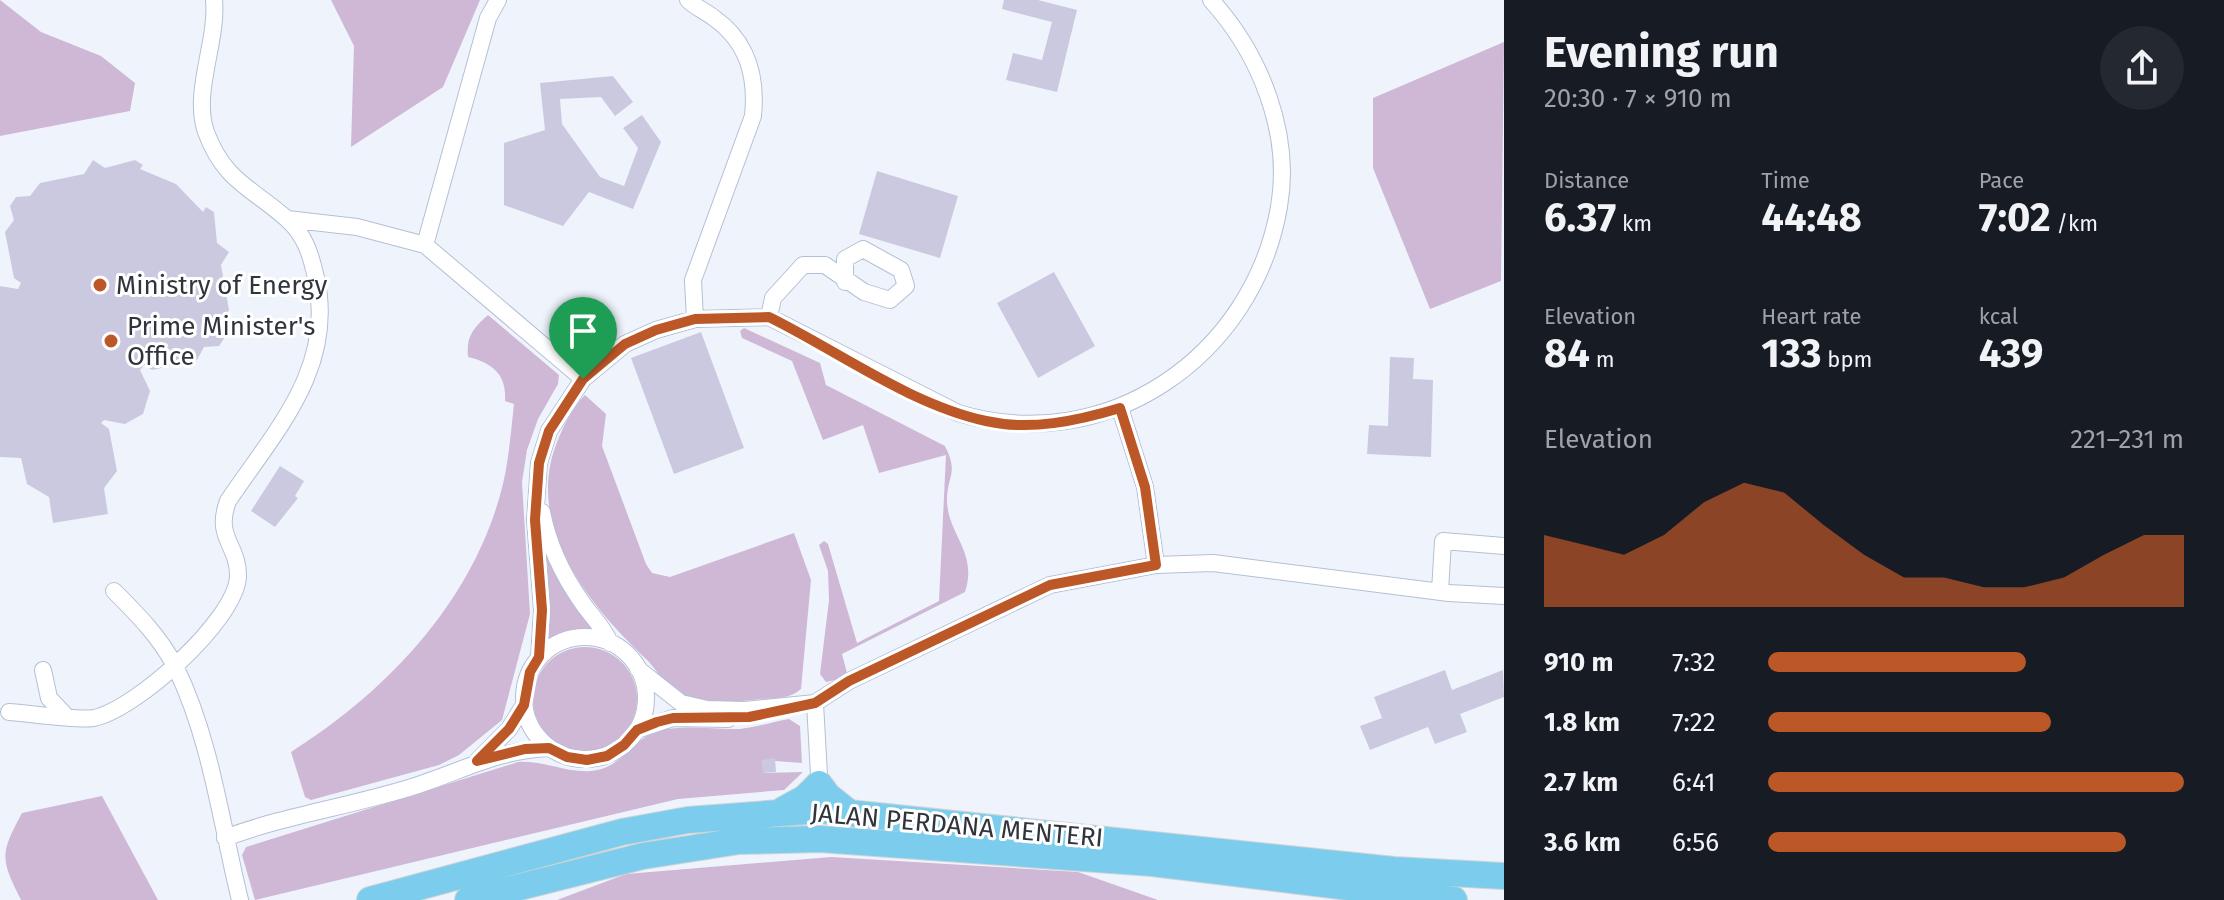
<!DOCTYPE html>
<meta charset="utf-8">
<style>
:root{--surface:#171b24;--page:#242831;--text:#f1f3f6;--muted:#9ea1a6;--accent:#bc5728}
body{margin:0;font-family:"Fira Sans",sans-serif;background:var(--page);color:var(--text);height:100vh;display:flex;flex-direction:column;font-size:30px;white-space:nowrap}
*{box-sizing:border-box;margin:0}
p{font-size:26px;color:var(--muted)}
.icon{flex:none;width:44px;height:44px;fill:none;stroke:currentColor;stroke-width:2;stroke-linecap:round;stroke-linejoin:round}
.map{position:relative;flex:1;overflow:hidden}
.side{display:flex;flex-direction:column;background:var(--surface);width:720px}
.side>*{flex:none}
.pin{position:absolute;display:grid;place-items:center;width:68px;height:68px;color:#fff;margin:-82px -34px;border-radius:50% 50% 50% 0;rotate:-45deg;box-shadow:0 0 8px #0007}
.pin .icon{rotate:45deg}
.round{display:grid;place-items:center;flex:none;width:84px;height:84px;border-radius:42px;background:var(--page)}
.summary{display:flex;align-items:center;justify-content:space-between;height:136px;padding:0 40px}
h1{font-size:44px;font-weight:700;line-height:60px}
.figures{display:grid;grid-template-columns:repeat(3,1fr);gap:12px;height:136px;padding:8px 40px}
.figures div{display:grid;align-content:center}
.figures b{font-size:40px;font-weight:700}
.figures small{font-size:22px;font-weight:400}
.figures p{font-size:22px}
.chart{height:224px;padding:16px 40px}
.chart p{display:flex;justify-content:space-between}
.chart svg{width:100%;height:144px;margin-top:8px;fill:var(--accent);opacity:.7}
ul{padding:0 40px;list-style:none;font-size:26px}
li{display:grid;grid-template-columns:128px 96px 1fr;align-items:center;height:60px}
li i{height:20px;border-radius:10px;background:var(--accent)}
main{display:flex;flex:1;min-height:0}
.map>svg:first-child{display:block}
</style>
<main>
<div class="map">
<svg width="1504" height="900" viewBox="0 0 1504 900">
<rect width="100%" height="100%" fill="#eff4fc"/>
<path fill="#ceb8d5" d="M0,0L41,32L101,56L135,83L130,111L0,136Z
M331,0H480L443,87L351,147L354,46Z
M1504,42L1501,281L1430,309L1373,168V98Z
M488,315L559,375L558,384L538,419L527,450L522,482L530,614L502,720L459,755L439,765L311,800L305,797L291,752C388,691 475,599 503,484C509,458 511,431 514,404L505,401C507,375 493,363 468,357C466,337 473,328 488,315Z
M744,328L820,363L826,385L945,446C959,474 947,475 947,501C948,535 978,552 965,592L842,654L848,677L826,682L820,674L829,600L828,571L819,545L824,541L828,544L857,643L939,601L946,455L879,473L863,425L823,440L792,361L742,338L740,331Z
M585,395L606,414L602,446L646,564L652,573L670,577L794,533L811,580L801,689C790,699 776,698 761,699C738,702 705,705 683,696C664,688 659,671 645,658C588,604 524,525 557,442C564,425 572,408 585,395Z
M545,547L596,630H577L544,642Z
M533 699a52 52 0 1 1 104 0a52 52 0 1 1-104 0Z
M789,719L800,726L802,763L762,760L764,773L803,772L784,790L678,799L255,900L242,855L246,847L518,762C543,760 566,773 591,771C624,768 633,737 659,731C684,724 715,730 740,729C757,727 773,722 789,719Z
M102,796L158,900H21C0,858 0,854 22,813Z
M831,857L1078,872L1158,900H557L626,874Z"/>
<path fill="#cbc9e0" d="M1004,0H1038L1077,10L1057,92L1006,80L1013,53L1042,60L1052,22L1002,9Z
M613,76L633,102L615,116L601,97L560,99L562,124L600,177L624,186L638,148L623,128L642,115L661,142L633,209L589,192L563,226L504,205V143L545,130L540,83Z
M93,160L105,168L135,160L143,165L140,169L176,184L203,212L206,207L214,212L217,243L229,252L221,265L229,310L220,324L225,337L219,346L204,347L197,360L152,370L144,365L140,370L150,391L143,414L125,424L104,420L101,423L109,429L117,471L104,488L108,514L53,523L49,497L27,484L21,458L0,457V286L18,289L21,283L14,278L5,232L14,220L10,206L16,197L30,196L40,183L84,174Z
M877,171L958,196L940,258L859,234Z
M1054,272L1095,346L1038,378L997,303Z
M701,332L744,448L674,474L631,358Z
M1390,357L1414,358L1413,379L1433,380L1431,457L1367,454L1369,425L1388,426Z
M280,466L304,481L295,496L298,498L275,527L251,511Z
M1445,670L1452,690L1503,670L1504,697L1460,714L1467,732L1435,744L1428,727L1370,750L1360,726L1382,718L1374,697Z
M775,758L776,772L763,773L762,760Z"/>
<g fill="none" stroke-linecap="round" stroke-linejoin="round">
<defs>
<path id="street" d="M688,0C695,7 705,11 714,18C748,42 757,76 753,116L693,280L695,319
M287,219L357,227L425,245L583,379
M425,245L488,18L498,0
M769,317L773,298L803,265H825L864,292L890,300L906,286L901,270L863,249L845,259V282
M1120,408L1145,487L1156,565
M542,512C548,543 563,575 581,601C591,616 603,626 610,643
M114,591C137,614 161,638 176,668C211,740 221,823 240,900
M1440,591L1443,541L1504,546
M524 698a61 61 0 1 1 122 0a61 61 0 1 1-122 0Z
M539,657L542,610L535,520L539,463L549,431L583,379L625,344L656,330L695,319L769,317L958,413C1106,458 1253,357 1279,207C1292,133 1260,54 1211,0
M638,669L681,703L707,709L745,710L815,703L849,681L1050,585L1156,565L1213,563L1449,593L1504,596
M43,670L49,698L65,715
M815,703L820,793
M9,712C27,713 80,721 94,718C136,709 235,621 238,577C239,545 214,538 228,501C275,431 336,368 316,278C311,255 305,235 287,219C252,188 224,181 206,132C192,92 218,42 214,0
M637,730L673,718L728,719
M478,760L509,729L524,705
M225,838C286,815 352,806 415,786C462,771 498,750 549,748"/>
<path id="primary" d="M783,810L805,798L819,784L828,796L848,812
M370,900L622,832L688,820L820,810L1394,870L1504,876
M468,900L643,856L739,841L820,839L1152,863L1454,900"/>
</defs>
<use href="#street" stroke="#b3c0d4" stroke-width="18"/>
<use href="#primary" stroke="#d1d3d4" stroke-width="28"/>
<use href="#street" stroke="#fff" stroke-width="16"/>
<use href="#primary" stroke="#7ccded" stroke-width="26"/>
</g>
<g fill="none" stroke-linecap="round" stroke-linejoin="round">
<defs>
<path id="route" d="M769,317C838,351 909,404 986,421C1030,431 1077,421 1120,408L1145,487L1156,565L1050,585L849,681L815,703L749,717L673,718L657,722L637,730L624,745L607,756L587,760L567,757L549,748L525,749L477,761L509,729L524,705L530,672L539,657L542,610L535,520L539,463L549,431L583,379L625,344L656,330L695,319Z"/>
</defs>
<use href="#route" stroke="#fff" stroke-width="16"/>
<use href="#route" stroke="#bc5728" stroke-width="10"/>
</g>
<g fill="#bc5728" stroke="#fff" stroke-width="3">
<circle cx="100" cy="285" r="8"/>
<circle cx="111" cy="341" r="8"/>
</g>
<g text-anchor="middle" stroke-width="6" stroke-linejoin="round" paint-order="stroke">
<g font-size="26" fill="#30353d" stroke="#fff" text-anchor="start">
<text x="116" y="294">Ministry of Energy</text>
<text x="127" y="335">Prime Minister's<tspan x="127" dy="30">Office</tspan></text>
</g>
<g font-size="26" fill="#30353d" stroke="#fff">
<text transform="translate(957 825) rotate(5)" y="9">JALAN PERDANA MENTERI</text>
</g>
</g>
</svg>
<div class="pin" style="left:583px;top:379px;background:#1e9e55"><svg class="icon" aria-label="arrive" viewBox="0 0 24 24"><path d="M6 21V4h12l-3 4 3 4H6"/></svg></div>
</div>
<section class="side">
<div class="summary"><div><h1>Evening run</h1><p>20:30 · 7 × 910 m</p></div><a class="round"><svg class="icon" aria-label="share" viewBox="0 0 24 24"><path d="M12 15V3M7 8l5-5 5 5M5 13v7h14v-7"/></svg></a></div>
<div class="figures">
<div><p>Distance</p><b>6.37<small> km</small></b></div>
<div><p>Time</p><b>44:48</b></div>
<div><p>Pace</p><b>7:02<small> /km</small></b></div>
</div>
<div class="figures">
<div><p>Elevation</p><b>84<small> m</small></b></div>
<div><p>Heart rate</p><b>133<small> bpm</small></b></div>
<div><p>kcal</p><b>439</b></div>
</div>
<div class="chart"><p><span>Elevation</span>221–231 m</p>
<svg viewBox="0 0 160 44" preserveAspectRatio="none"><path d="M0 44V22L10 25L20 28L30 22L40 12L50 6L60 9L70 19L80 28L90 35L100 35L110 38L120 38L130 35L140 28L150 22L160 22V44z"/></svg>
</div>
<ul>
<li><b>910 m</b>7:32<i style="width:62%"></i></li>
<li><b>1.8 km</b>7:22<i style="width:68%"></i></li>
<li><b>2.7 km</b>6:41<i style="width:100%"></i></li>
<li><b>3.6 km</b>6:56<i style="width:86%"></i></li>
</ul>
</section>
</main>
